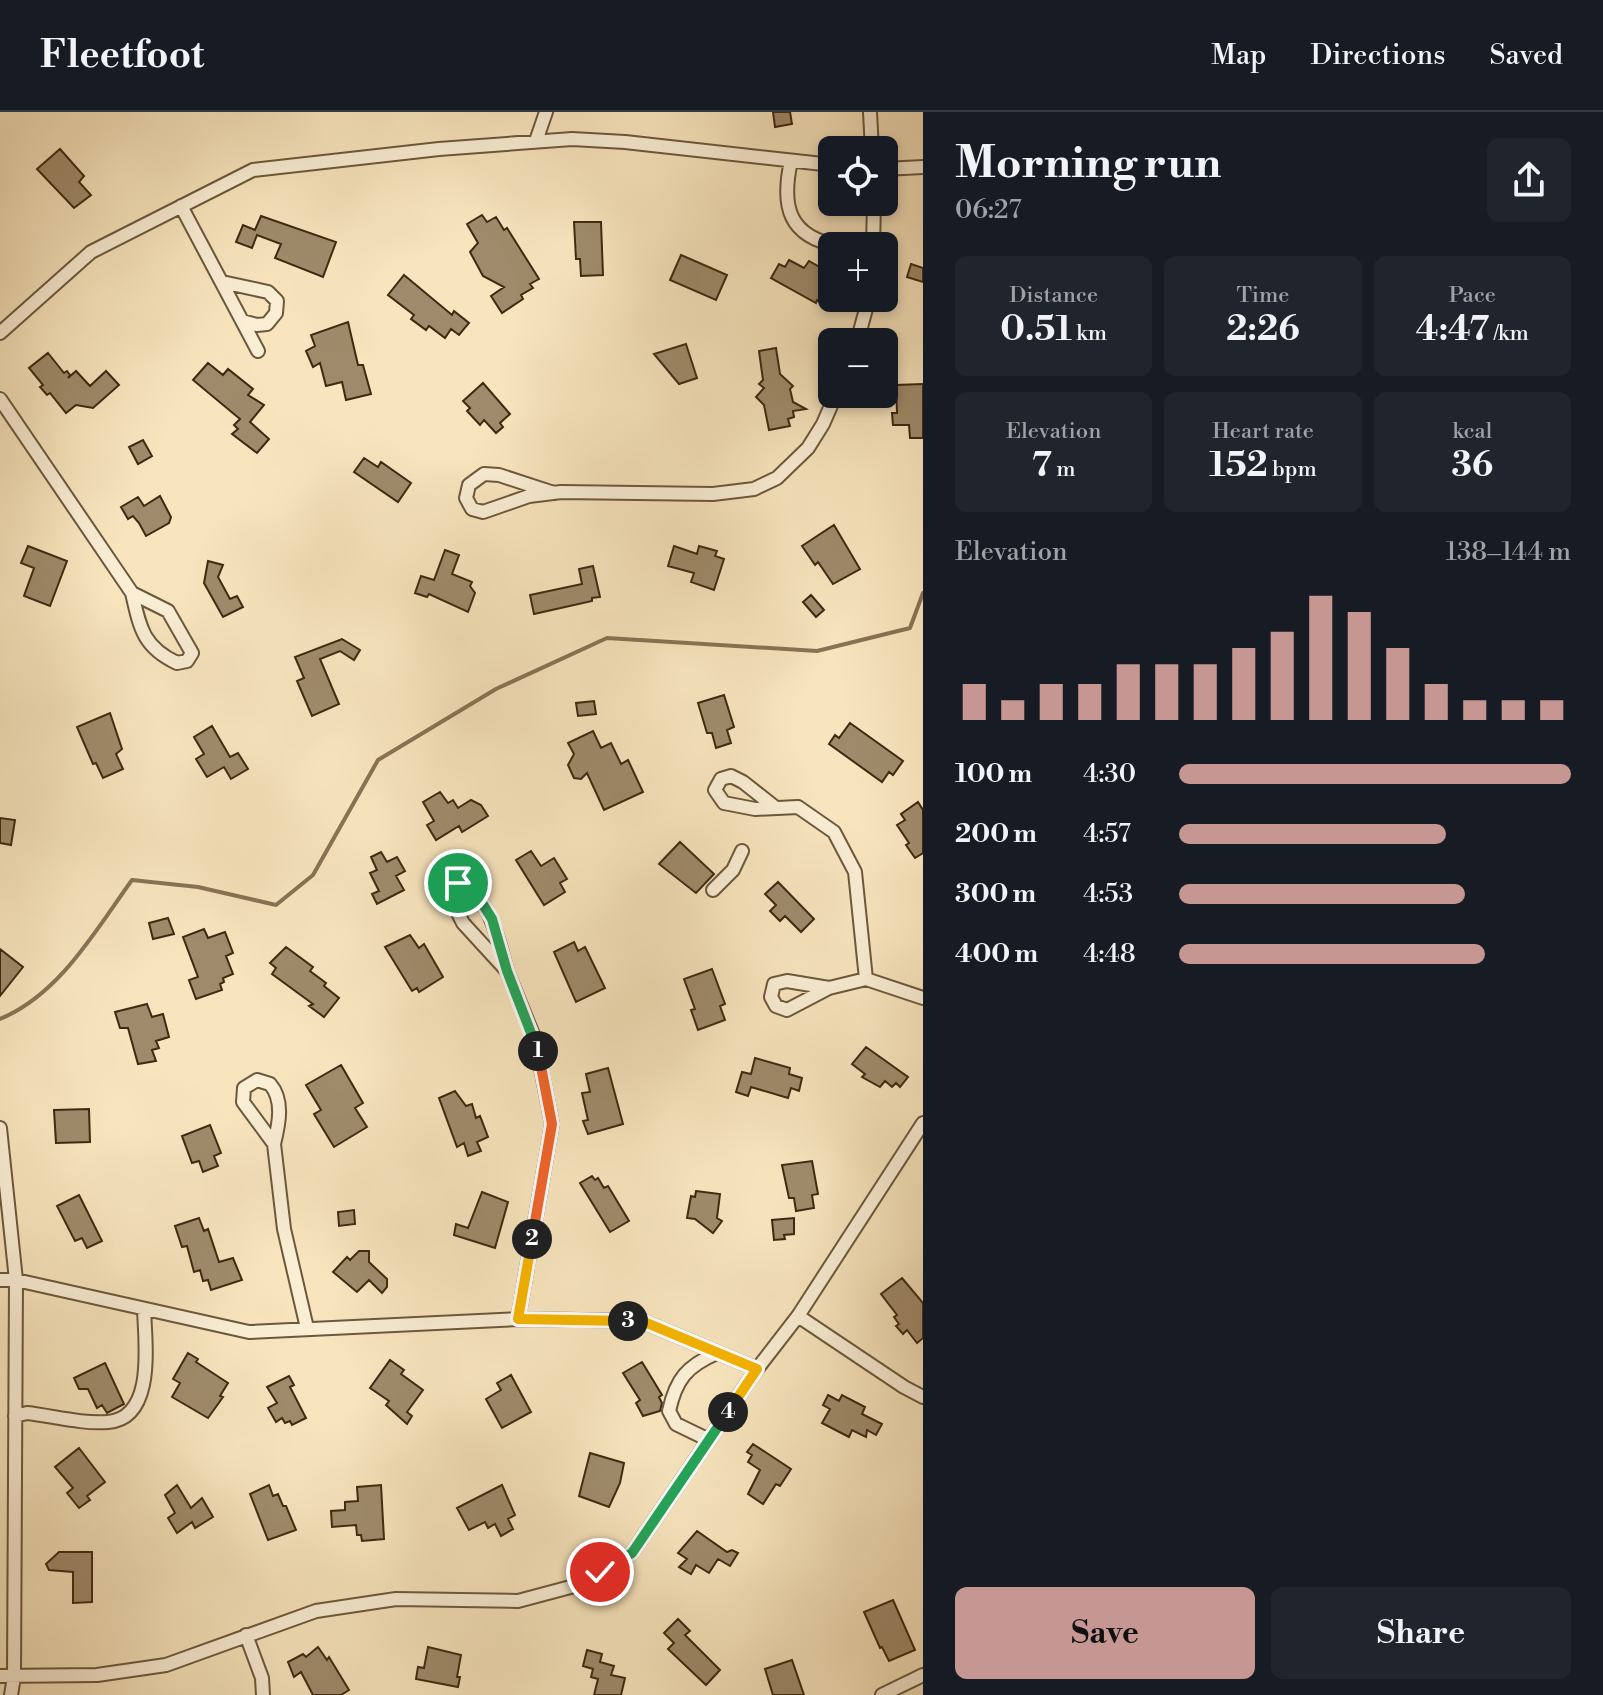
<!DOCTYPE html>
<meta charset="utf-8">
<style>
:root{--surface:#171b24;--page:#20242c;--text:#f1f3f6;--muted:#9ea1a6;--line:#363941;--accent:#c59692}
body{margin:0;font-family:"Libre Bodoni",serif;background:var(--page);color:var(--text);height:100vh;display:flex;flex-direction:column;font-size:30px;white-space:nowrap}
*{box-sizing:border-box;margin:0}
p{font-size:26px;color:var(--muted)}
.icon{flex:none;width:44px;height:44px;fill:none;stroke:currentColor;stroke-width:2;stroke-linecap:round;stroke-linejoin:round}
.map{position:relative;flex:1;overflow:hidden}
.side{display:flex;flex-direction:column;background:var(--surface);width:680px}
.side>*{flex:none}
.controls{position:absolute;left:818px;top:24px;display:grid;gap:16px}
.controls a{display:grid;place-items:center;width:80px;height:80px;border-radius:12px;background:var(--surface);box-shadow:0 4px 12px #0003;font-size:40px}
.pin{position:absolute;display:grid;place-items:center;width:68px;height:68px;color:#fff;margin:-34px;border:4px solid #fff;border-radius:50%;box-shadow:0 2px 8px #0007}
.km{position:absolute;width:40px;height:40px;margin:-20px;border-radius:50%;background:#222;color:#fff;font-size:22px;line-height:40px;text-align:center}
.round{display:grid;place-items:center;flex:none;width:84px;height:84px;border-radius:12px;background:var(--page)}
.summary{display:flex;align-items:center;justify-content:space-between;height:136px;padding:0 32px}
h1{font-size:44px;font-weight:700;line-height:60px}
.stats{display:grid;grid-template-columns:repeat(3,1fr);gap:12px;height:136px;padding:8px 32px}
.stats div{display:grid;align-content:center;border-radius:12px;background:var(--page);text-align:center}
.stats b{font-size:34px;font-weight:700}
.stats small{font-size:22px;font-weight:400}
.stats p{font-size:22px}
.chart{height:224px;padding:16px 32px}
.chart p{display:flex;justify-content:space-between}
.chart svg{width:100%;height:144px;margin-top:8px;stroke:var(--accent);stroke-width:6}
.primary-button{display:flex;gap:16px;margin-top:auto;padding:16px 32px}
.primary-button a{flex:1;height:92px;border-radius:12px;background:var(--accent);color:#111;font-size:32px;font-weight:700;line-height:92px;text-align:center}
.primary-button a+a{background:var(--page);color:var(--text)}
ul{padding:0 32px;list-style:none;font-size:26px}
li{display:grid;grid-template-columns:128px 96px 1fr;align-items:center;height:60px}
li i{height:20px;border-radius:10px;background:var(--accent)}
header{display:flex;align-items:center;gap:48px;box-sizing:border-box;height:112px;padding:0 40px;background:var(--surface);border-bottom:2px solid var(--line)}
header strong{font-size:38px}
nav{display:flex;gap:44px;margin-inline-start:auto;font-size:28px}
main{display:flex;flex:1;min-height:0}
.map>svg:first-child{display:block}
</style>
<header>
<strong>Fleetfoot</strong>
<nav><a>Map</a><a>Directions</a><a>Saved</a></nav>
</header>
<main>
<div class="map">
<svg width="923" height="1583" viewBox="0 0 923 1583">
<rect width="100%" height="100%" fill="#f8e5be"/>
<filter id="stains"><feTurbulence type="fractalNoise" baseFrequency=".0025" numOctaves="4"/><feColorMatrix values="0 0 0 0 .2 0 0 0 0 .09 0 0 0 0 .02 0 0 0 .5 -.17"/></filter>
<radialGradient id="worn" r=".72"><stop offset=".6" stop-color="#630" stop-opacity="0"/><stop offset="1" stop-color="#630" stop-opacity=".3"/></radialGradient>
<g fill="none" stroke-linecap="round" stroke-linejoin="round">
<path stroke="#887355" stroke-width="4" d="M0,907C60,882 95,819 132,768L198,775L276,793L313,763L378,648L496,577L607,526L817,539L910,516L923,481"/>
</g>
<path fill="#9f8b6b" stroke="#3e2911" stroke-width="2" d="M773,0H790L792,12L775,15Z
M60,37L84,64L79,70L91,83L74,96L37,57Z
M482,103L487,110L496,105L504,118L507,116L539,167L530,172L533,176L521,183L523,187L502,201L491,184L504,175L483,164L470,140L478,131L467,112Z
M261,104L336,130L323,165L275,146L281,132L257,123L252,136L236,130L243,113L255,118Z
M574,110H601L603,163L581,164L580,147H576Z
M681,143L727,163L716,188L670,168Z
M789,148L804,156L809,149L832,162V196L817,188L816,191L771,166L779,152L785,155Z
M911,152L923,156V170L907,165Z
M404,163L452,203L454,199L469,211L459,223L451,217L445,226L429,214L426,218L411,207L414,203L388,183Z
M348,210L358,253H363L371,282L346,288L342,270L326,274L320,251L313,255L306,239L315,234L311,223Z
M686,232L697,266L679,272L654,242Z
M776,236L780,262L793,274L790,277L793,290L806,297L793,299L794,305L788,307L790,314L769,318L764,293L756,285L764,276L759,272L763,268L759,239Z
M48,241L64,261L67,259L70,263L68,266L76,259L90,274L106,259L119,273L93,296L76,293L66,301L50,281L47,283L40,275L43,273L29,256Z
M208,251L223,263L228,257L253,277L248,283L264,293L250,310L269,327L257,341L232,322L238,317L234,313L240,307L193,268Z
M483,271L510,302L500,311L503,315L496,321L484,308L480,313L467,299L470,296L463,289Z
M923,272V326H910L909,313H893L892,301H897L896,273Z
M143,328L152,344L138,352L129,335Z
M364,346L378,355L381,350L411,371L398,390L354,360Z
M160,384L171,405L169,411L146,424L139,411L133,404L128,407L121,395L138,385L144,394Z
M834,413L860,457L833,472L818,450L815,453L802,434Z
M28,434L67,449L50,494L24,484L34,456L21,451Z
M674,434L697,442L699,434L717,439L715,444L724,447L714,478L691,470L694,461L668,454Z
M445,438L459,443L452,462L472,470L470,474L475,481L468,500L429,482L427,485L415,481L421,464L434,468Z
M208,449L223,453L218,465L230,487L237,484L243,495L223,505L204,471Z
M593,454L600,485L592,486V489L534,502L530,483L582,472L579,457Z
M811,483L824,498L816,505L803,490Z
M342,527L360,538L354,548L340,539L320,547L339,592L312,604L297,569L304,566L295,545Z
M724,583L734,615L727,618L731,631L716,636L712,621H707L698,591Z
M594,589L596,602L578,604L576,591Z
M110,601L122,637L116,642L123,657L103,666L96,651L93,652L77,615Z
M850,611L903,649L893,663L889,660L882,670L829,632L835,623L839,626Z
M212,614L230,645L238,641L248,657L231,667L224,655L207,665L196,647L204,642L194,625Z
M593,619L601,636L611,631L621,652L628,648L643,680L604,698L587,661L581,667L574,666L568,653L574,642L568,631Z
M440,680L448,691L453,688L458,696L471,688L481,693L488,704L462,720L459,714L436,728L427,713L434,709L423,690Z
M918,690L923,698V741L915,746L906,733L909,731L897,713L905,708L901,702Z
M0,706L15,708L11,733L0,731Z
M680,730L714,762L696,781L659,752Z
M531,739L541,754L554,746L567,767L560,771L565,780L544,793L516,748Z
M381,740L387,750L397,745L405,759L396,764L404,778L377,792L372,782L379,779L370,761L377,758L371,745Z
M778,770L814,807L801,820L785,804L780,809L770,799L776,793L765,782Z
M168,806L174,822L153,827L149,811Z
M204,817L208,826L225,820L233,841L226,844L233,862L223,866L224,870L220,872L222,878L196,887L189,868L198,865L183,825Z
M410,823L419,836L424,832L443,865L419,880L417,876L412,879L385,835Z
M574,830L578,839L585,835L605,876L576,890L554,840Z
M286,835L313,855L310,859L326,871L324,874L339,886L324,905L309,894L313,892L272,862L276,856L270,851Z
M0,837L23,855L0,884Z
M712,857L725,892L720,894L725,908L698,918L691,898L695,897L684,867Z
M147,892L152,905L163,902L169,925L156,929L159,936L152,938L156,949L138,952L128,916H120L115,900Z
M866,935L908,965L900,975L896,971L892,975L885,969L880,975L862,965L865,962L852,952Z
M755,946L790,956L789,962L802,966L799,979L791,976L788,986L751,975L748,984L736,980L742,960L751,962Z
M341,953L363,991L355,996L367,1015L334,1035L314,1002L321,998L306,973Z
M608,956L623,1012L588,1022L583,1009L588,1008L582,981L590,980L586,962Z
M455,979L466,994L472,992L476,1006L480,1004L488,1025L477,1030L481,1039L468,1044L464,1031L457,1035L439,986Z
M89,997L90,1030L56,1031L54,998Z
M210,1013L221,1041L214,1044L218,1054L203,1060L199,1049L192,1051L182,1024Z
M812,1049L818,1082L812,1083L814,1096L796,1099L794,1086H789L782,1053Z
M592,1064L595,1068L598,1066L604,1076L608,1074L629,1109L610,1120L580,1071Z
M696,1079L720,1082L717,1106L722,1109L713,1121L695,1107L687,1106L691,1084L695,1085Z
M482,1080L508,1090L495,1136L454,1123L456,1112L468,1116Z
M79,1083L102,1129L87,1136L82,1126L75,1129L57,1094Z
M354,1098L355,1112L339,1114L338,1100Z
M199,1106L204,1119L208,1117L219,1150L233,1146L242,1168L211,1178L208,1168L203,1169L200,1158L194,1160L187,1134L182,1135L175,1114Z
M794,1106V1122L784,1123L785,1127L774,1128L772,1108Z
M359,1139H369V1150L387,1167V1175L382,1181L369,1168L357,1180L333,1160L347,1145L350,1148Z
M902,1166L923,1191V1226L917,1231L907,1218L903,1222L896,1214L899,1212L894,1205L897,1203L881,1182Z
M188,1241L198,1247L196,1250L228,1271L220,1284L223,1285L208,1306L172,1285L180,1271L173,1267Z
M390,1248L404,1258L401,1262L423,1278L407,1300L412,1304L407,1312L386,1293L389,1289L370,1276Z
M642,1250L662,1283L659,1285L662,1291L660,1299L643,1304L636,1291L640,1288L623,1261Z
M105,1251L124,1292L107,1301L102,1293L97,1296L88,1277H79L74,1266Z
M511,1263L531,1300L502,1316L486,1287L501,1278L497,1271Z
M289,1264L294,1273L290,1275L306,1306L292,1313L290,1309L285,1311L282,1306L276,1310L268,1296L277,1291L267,1275Z
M828,1283L839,1289L842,1283L865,1295L862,1302L882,1312L876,1323L867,1318L866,1325L852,1318L849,1325L822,1311L830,1297L823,1293Z
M753,1332L791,1357L780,1374L776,1372L763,1392L748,1382L760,1358L748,1350L752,1343L747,1340Z
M79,1336L105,1370L87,1384L90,1388L79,1396L67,1381L73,1376L55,1355Z
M590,1341L624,1351L620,1371L609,1395L579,1384Z
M177,1373L191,1396L202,1386L213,1405L195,1416L192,1410L177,1421L168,1406L175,1401L165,1383Z
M269,1373L273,1384L278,1382L283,1394H286L296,1418L268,1428L250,1382Z
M381,1373L384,1427L362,1429L361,1423H357L356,1413L332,1415L331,1399L345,1398V1390L358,1389L357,1375Z
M502,1373L515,1403L508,1407L513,1417L501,1424L495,1412L488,1416L485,1410L469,1418L457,1396Z
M697,1419L727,1440L732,1438L738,1441L730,1454L718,1447L709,1461L696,1453L691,1462L679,1455L687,1447L678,1441Z
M59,1440H92V1490L73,1491V1460L49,1458L46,1452Z
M893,1488L915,1538L889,1549L882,1535L880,1536L864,1500Z
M678,1507L690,1519L685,1523L720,1558L706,1573L668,1537L674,1531L664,1521Z
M318,1535L327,1548L329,1545L349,1578L341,1583H313L301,1560L294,1565L288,1550L303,1542L306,1545Z
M428,1535L461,1543L457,1565H460L458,1575L416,1567L418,1555L424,1556Z
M587,1538L602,1542L600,1550L614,1554L611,1563L625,1566L621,1583H594L598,1567L591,1565L593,1557L583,1554Z
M792,1548L804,1583H773L765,1557Z"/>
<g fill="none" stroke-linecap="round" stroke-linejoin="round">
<defs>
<path id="minor" d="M870,0L872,38
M536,29L546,0
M791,49C781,94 788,125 839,134
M884,57L923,55
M181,94L258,239
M873,134L874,90
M222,170L268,180L277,189L276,201L267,212L257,213L242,209
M0,221L91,140L253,58L439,37L572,27L625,30L832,53
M857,230L869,186
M0,287L132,481C140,516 143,535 177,551L187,549L192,541L168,499L132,481
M554,381L499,363L484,362L469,373L466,386L472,397L483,400L529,384L561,380L713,382L754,377L777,366L808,336L823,312L836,282
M776,696L743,670L731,664L721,667L715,678L724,691L755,697L798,695L834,720L855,760L866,867L923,886
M713,778L733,758L742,739
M507,859C497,825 492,787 458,771L449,783L463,811L507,859L536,930L552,1012L518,1207
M829,876L787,898L776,894L771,885L774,872L787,869L829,876L866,867
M0,1016L16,1168L14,1565L11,1583
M274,1032C279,1012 284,988 270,972L257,968L244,976L243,990L274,1032L284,1117L307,1216
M0,1168H16L249,1220L518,1207L642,1209L757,1257
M798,1204L904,1275L923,1285
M15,1304L27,1301C53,1304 81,1312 108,1310C156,1306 145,1230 144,1197
M709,1328L676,1312L669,1299C676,1267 687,1254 717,1241
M246,1523L262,1566L263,1583
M0,1564L97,1563L166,1553L316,1499L396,1487L518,1489L578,1473L632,1441L757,1257L798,1204L923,1011
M882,1583L923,1563"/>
</defs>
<use href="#minor" stroke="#6c583c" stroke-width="16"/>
<use href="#minor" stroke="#faeed5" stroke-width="12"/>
</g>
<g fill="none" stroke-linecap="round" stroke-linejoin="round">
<defs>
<path id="split-1" d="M458,771L474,778L492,807L507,859L538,939"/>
<path id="split-2" d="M532,1127L552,1012L538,939"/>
<path id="split-3" d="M532,1127L518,1207L628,1209"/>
<path id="split-4" d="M628,1209H642L757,1257L728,1300"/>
<path id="split-5" d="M600,1460L632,1441L728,1300"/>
</defs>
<use href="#split-1" stroke="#fff" stroke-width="16"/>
<use href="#split-2" stroke="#fff" stroke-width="16"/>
<use href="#split-3" stroke="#fff" stroke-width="16"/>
<use href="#split-4" stroke="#fff" stroke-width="16"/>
<use href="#split-5" stroke="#fff" stroke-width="16"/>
<use href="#split-1" stroke="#22a559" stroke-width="10"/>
<use href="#split-2" stroke="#f0652b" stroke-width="10"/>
<use href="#split-3" stroke="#f5b400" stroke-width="10"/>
<use href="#split-4" stroke="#f5b400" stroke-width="10"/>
<use href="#split-5" stroke="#22a559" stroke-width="10"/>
</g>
<rect width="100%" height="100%" filter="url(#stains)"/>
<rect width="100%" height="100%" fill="url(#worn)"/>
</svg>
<div class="controls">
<a><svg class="icon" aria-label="locate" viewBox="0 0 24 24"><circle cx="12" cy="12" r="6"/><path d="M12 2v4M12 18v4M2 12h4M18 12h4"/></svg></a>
<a>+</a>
<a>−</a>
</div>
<div class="pin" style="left:458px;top:771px;background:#1e9e55"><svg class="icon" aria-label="arrive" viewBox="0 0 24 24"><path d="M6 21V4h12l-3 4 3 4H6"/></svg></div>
<div class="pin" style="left:600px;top:1460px;background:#d93025"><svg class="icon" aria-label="check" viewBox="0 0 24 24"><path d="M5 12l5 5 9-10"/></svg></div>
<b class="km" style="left:538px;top:939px">1</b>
<b class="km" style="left:532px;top:1127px">2</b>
<b class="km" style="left:628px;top:1209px">3</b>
<b class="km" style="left:728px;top:1300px">4</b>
</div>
<section class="side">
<div class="summary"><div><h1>Morning run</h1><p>06:27</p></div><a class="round"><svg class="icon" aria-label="share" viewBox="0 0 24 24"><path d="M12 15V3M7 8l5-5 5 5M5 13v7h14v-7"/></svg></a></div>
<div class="stats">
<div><p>Distance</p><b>0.51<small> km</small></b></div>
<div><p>Time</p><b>2:26</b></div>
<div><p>Pace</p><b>4:47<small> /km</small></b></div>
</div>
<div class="stats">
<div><p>Elevation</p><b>7<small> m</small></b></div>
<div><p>Heart rate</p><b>152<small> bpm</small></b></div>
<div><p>kcal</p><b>36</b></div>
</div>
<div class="chart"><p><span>Elevation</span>138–144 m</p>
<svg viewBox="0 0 160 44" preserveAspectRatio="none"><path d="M5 44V33M15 44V38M25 44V33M35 44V33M45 44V27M55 44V27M65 44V27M75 44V22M85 44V17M95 44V6M105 44V11M115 44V22M125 44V33M135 44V38M145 44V38M155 44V38"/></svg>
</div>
<ul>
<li><b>100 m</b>4:30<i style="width:100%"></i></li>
<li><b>200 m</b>4:57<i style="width:68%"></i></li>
<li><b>300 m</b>4:53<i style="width:73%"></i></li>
<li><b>400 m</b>4:48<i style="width:78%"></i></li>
</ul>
<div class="primary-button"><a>Save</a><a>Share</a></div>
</section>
</main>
